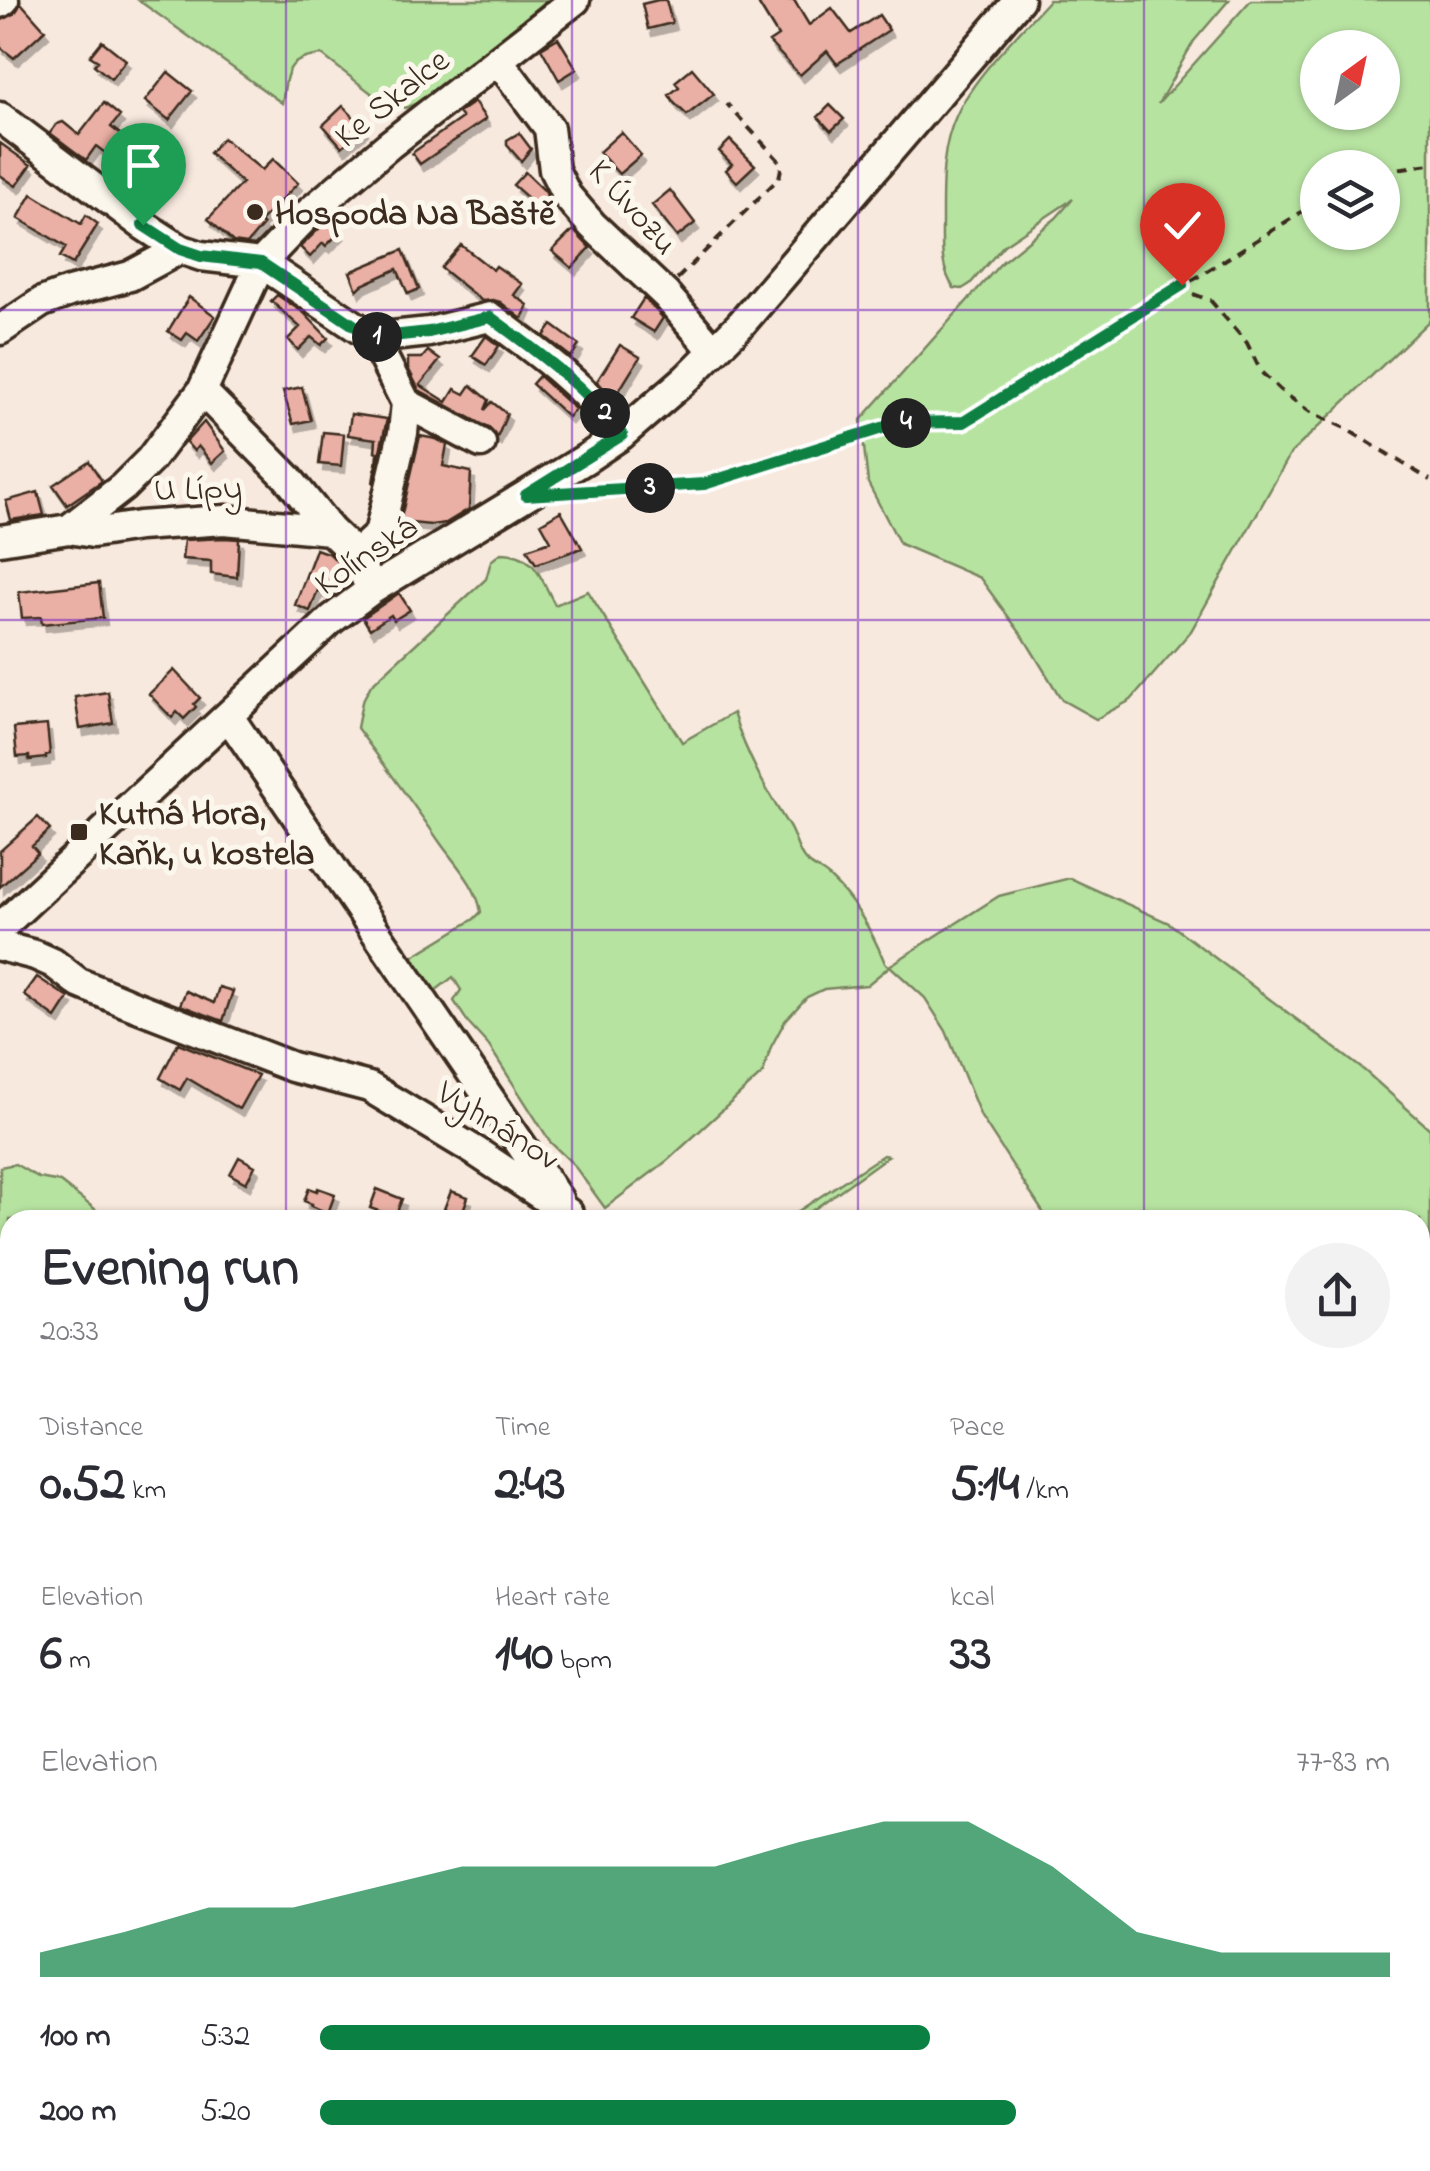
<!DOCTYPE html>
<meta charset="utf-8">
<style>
:root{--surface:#fff;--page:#f2f2f3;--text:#2b2b33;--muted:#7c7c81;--accent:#0b8043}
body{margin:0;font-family:"Indie Flower",sans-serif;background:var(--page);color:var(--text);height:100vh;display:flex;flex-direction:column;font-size:38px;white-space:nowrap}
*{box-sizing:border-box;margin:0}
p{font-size:32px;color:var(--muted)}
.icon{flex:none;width:55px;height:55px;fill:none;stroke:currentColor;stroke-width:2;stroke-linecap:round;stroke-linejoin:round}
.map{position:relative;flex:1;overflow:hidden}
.sheet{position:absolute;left:0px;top:1210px;width:1430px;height:962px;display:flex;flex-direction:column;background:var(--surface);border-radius:30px 30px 0 0;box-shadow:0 2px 8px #0004}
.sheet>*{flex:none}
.needle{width:65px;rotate:33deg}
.fabs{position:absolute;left:1300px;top:30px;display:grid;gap:20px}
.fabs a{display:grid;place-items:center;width:100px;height:100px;border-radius:50%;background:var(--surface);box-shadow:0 2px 8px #0004;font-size:50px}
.pin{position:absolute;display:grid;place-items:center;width:85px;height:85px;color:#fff;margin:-102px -42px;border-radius:50% 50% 50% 0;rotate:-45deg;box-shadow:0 0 10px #0007}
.pin .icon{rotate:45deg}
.km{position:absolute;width:50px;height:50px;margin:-25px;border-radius:50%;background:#222;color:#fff;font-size:28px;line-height:50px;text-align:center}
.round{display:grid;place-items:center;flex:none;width:105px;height:105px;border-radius:52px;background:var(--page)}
.headline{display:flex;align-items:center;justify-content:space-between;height:170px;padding:0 40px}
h1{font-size:55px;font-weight:800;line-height:75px}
.metrics{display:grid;grid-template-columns:repeat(3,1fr);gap:15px;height:170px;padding:10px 40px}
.metrics div{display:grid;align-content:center}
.metrics b{font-size:50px;font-weight:800}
.metrics small{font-size:28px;font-weight:400}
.metrics p{font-size:28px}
.chart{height:280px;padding:20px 40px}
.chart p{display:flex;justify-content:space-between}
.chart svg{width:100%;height:180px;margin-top:10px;fill:var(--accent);opacity:.7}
ul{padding:0 40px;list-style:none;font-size:32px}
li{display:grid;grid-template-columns:160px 120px 1fr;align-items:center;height:75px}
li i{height:25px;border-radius:12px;background:var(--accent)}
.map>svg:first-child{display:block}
</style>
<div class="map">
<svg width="1430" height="2171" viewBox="0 0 1430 2171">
<defs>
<filter id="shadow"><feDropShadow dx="4" dy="7" stdDeviation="0" flood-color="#0004"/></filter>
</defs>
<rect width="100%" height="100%" fill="#f8e9de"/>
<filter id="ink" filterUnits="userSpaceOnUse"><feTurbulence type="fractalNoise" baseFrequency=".01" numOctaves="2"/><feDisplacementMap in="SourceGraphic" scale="20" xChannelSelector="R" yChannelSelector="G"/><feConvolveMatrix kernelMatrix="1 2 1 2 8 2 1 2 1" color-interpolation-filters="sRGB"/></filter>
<g filter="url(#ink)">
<path fill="#f4d8cd" d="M1430,1790V2171H1028L1023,2163L1420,2162V1802Z"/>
<path fill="#b7e3a1" stroke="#798660" stroke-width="2.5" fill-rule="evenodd" d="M138,0H547L437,95L405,108L375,96L322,55C285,59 288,70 282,103Z
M1049,0H1229L1194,41L1158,104L1251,0H1430V320L1291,453L1191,631L1131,700L1096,719L1062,700L1024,638L980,578L900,544L868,483L861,420L1002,262L1056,218L1073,199L1004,245L970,284L962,289L954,288C940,269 942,244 942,221C942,185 941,147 957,114C975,75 1020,32 1049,0ZM1318,48H1382V112H1318ZM1318,168H1382V232H1318Z
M501,553C536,553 541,579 555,605L588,591L682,742L733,713C746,754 765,789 788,825C795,835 797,851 805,860C812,867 823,871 830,878C856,902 872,931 885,963L889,966L999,896L1070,878L1169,923L1365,1071L1430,1129V1315L1420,1306V1220H1048L981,1117L946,1031L925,998L890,966L867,985L824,989L807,997L785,1021L771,1047L763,1073L668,1160L605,1208L573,1164L551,1143L489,1046L469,1024L454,1001L461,990L453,977L435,991L412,957L474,919L481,912C477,886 456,865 441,844C414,805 386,767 357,728L362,702L371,685L486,579L491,561Z
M883,1155L888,1156L799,1220H785Z
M15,1164L39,1178L60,1182L109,1220H10V1369L0,1364V1167Z
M0,1395L10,1401V1530L0,1545Z
M10,1546V2162H1023L1028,2171H0V1559Z"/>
<path fill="#eab0a5" stroke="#3b2a1e" stroke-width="2.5" filter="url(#shadow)" d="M658,0H666L672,23L648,29L642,4Z
M756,0H794L809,25L832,8L851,33L879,15L889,30L837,64L827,51L800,75L769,42L778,36Z
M21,3L45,30L14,58L0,47V21L14,14Z
M558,38L577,69L559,80L541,48Z
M102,41L126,60L111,79L94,65L98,61L90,56Z
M692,68L714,94L687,115L674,103L669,95L679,87L675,82Z
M168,72L192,91L169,120L145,101Z
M474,102L486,119L420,164L412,153L462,118L458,113Z
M104,103L120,116L111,127L161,166L147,185L96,146L86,160L50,133L57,124L63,122L79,135Z
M830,105L844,119L831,131L818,117Z
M343,106L364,128L342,147L323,125Z
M621,132L641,155L619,174L599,152Z
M519,133L531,149L521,161L507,145V140Z
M223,138L262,170L273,159L298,183L260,222L263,225L247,244L233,242L208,219L242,183L209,153Z
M730,140L755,165L737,182L726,170L732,164L719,151Z
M0,143L31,165L16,186L0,175Z
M525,172L545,191L548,198L539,208L513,185Z
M670,190L695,223L677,237L652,205Z
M32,194L81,224L86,215L98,224L73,264L60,257L66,247L18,218Z
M331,217L340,226L337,229L340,232L326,246L323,243L310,257L300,247Z
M573,230L590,248L572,268L552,251Z
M461,245L493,270L496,266L522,284L514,295L528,305L522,319L500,302L493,300L482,301L441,268Z
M403,250L419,289L408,294L397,269L362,285L357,290L350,272Z
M277,295L304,313L328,338L321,345L311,337L298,350L288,339L300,327L271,301Z
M189,297L215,316L198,341L187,333L182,340L168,331Z
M644,298L663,318L654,332L631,318Z
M552,325L579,345L571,357L544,336Z
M486,336L499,346L486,365L472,356Z
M620,345L640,357L614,399L597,381Z
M428,351L440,360L420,385L447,402L455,389L465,394L471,385L489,400L485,410L492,402L507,414L497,438L489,428L419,390L408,368V358H422Z
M539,376L575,409L568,417L532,384Z
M302,387L311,420L293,424L283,391Z
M351,414L387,419L373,483L378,452H375L376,439L348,435Z
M204,422L225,451L212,463L198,446L194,451L186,442Z
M323,432L344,434L341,466L319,464Z
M420,436L436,439L447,445L443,466L471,472L469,509L446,523L431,525L400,522Z
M89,461L102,481L67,505L53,485Z
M38,492L44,515L11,520L6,501Z
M561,511L582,548L536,564L527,549L551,541L541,523Z
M224,538L239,539L237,577L211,574V561L182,559L184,540Z
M316,549L330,554L339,563L332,580L338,582L331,595L318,590L310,611L295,605Z
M99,583L103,618L42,624L41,617L22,618L19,592Z
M399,593L410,610L394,620L391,615L370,629L363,618Z
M174,670L200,698L194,704L196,707L184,719L177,712L172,718L149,694Z
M108,692L113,723L80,729L75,697Z
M47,725L50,754L46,755V758L29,760V756L17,757L14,728Z
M38,817L50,830L32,846L38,853L0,887V851Z
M37,977L69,998L56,1018L24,995Z
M219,987L233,991L223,1021L180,1005L186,991L214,1003Z
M178,1043L258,1075L239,1109L187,1078L180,1090L160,1078Z
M239,1157L255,1166L246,1183L230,1174Z
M309,1188L317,1191L318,1188L335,1194L328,1213L311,1206L312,1204L304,1201Z
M377,1189L402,1199L395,1217L370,1208Z
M451,1191L468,1197L461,1216L444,1209Z"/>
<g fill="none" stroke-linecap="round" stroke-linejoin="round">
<defs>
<path id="minor" d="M0,3L4,0
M498,60L549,128L554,170L567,196L592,225L666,295L714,351
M0,117L143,225L180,249L201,256L261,263L373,338L406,403L481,443
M0,330L42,302L69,292L130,276L180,249
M373,338L429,332L490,317C538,352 586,387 621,435
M202,391L288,478L330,530L356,555L371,590
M69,529L93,533L139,526L224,520L330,530
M0,540L69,529L123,487L150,460L202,391L261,263L311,211L389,145L575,0
M356,555L379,534L403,433L406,403
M229,717L558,1199
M0,928L332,619L371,590L587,458L621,435L687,378L741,324L1019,0
M0,946L35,955L53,963L79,983L127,1003L292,1067L369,1087L475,1151L568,1213
M1070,2162L1073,2171
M1211,2162L1217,2171"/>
</defs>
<use href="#minor" stroke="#3b2a1e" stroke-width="35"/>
<path stroke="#3b2a1e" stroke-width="4" stroke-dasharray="10 8" stroke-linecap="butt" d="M1382,171L1430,164
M677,279L779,178L782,164L727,104
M1176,288L1210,300L1247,343L1261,372L1280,390L1310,412L1345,428L1430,480
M575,492L704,485L898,423L964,422L1318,202
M1420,1555L1430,1553
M0,1590L10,1574
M0,1900L10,1924
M0,1992L10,1970
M1420,2038L1430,2049
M0,2056L10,2042
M0,2091L10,2097
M255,2162L262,2171
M644,2162L651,2171
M804,2162L805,2171
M289,2171L295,2162"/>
<use href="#minor" stroke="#fbf7ec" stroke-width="28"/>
</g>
</g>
<g fill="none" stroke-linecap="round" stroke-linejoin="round" filter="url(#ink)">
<defs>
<path id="route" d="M143,225L180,249L201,256L261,263L373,338L429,332L490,317C538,352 586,387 622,435L526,495L704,484L898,423L964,422L1182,285"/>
</defs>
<use href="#route" stroke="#fff" stroke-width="20"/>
<use href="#route" stroke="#0b8043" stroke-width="12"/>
</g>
<path fill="none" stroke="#7b2cbf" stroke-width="2.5" stroke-opacity="0.55" d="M286,0V1220M572,0V1220M858,0V1220M1144,0V1220M0,310H1430M0,620H1430M0,930H1430M0,1241H10M1420,1241H1430M0,1551H10M1420,1551H1430M0,1861H10M1420,1861H1430M286,2162V2171M572,2162V2171M858,2162V2171M1144,2162V2171"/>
<g fill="#3b2a1e" stroke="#fbf7ec" stroke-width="4">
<circle cx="255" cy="212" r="10"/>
<rect x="69" y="822" width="20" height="20" rx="5"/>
</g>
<g text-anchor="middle" stroke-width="10" stroke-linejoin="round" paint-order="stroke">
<g font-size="35" fill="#3b2a1e" stroke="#fbf7ec">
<text transform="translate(391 97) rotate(-39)" y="12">Ke Skalce</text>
<text transform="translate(634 206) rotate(48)" y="12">K Úvozu</text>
<text transform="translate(198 487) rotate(-1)" y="12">U Lípy</text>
<text transform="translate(365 554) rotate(-34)" y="12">Kolínská</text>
<text transform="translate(499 1124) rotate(32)" y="12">Vyhnánov</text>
</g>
<g font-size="35" font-weight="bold" fill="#3b2a1e" stroke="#fbf7ec" text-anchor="start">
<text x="275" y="224">Hospoda Na Baště</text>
<text x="99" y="824">Kutná Hora,<tspan x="99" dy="40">Kaňk, u kostela</tspan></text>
</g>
</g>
</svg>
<div class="fabs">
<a><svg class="needle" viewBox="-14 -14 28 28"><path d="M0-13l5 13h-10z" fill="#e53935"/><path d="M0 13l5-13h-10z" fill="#7c7c81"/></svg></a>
<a><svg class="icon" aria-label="layers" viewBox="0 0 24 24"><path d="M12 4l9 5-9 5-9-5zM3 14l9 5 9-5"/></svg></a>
</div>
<div class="pin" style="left:143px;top:225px;background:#1e9e55"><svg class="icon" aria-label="arrive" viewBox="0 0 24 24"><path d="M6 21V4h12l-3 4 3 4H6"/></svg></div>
<div class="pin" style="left:1182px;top:285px;background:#d93025"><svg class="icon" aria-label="check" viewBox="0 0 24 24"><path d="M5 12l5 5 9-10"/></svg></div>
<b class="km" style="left:377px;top:337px">1</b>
<b class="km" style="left:605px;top:413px">2</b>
<b class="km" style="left:650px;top:488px">3</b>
<b class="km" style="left:906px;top:423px">4</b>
<section class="sheet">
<div class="headline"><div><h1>Evening run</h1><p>20:33</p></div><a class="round"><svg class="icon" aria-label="share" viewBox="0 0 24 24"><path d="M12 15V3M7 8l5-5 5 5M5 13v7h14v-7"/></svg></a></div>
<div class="metrics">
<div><p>Distance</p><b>0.52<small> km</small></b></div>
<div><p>Time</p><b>2:43</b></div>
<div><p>Pace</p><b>5:14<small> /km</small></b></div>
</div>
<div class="metrics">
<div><p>Elevation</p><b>6<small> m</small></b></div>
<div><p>Heart rate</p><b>140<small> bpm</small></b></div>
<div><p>kcal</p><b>33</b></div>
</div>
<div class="chart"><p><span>Elevation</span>77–83 m</p>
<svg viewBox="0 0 160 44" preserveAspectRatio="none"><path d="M0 44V38L10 33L20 27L30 27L40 22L50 17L60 17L70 17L80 17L90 11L100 6L110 6L120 17L130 33L140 38L150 38L160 38V44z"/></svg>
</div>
<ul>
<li><b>100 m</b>5:32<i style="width:57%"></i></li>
<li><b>200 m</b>5:20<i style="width:65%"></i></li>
</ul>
</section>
</div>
